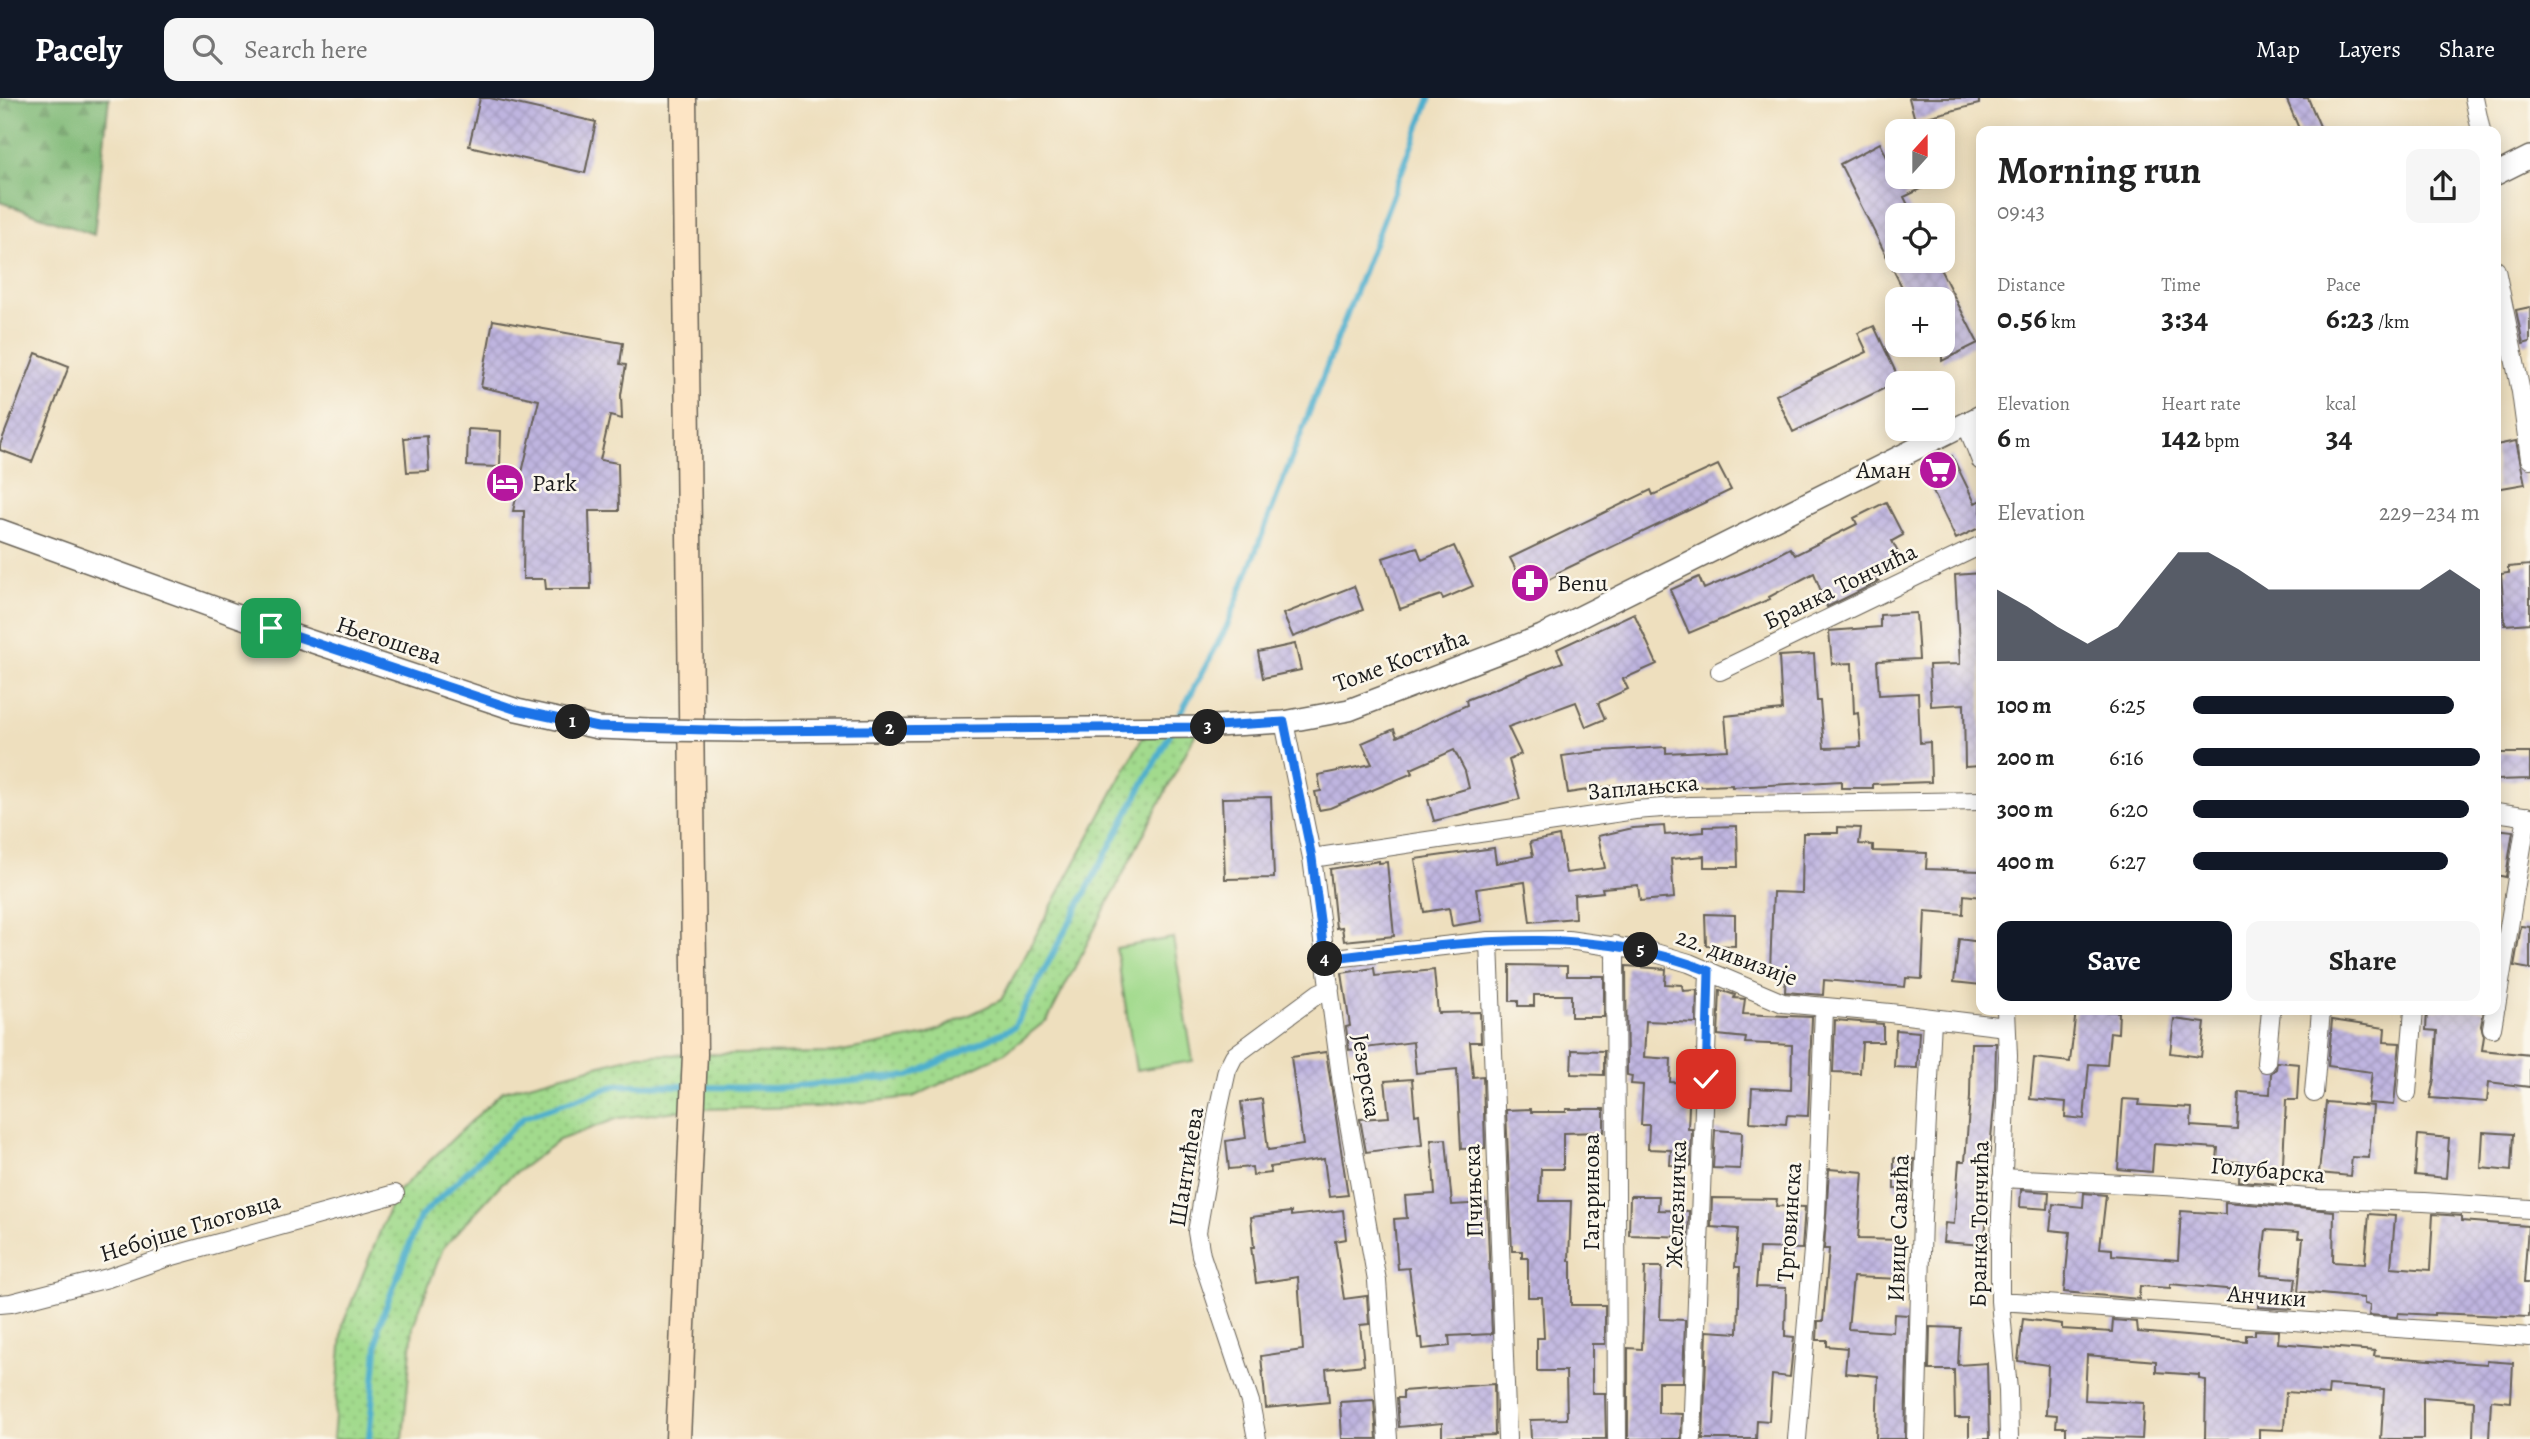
<!DOCTYPE html>
<meta charset="utf-8">
<style>
:root{--surface:#fff;--page:#f6f6f6;--text:#222;--muted:#767676;--accent:#111827}
body{margin:0;font-family:Alegreya,serif;background:var(--page);color:var(--text);height:100vh;display:flex;flex-direction:column;font-size:26px;white-space:nowrap}
*{box-sizing:border-box;margin:0}
p{font-size:23px;color:var(--muted)}
.icon{flex:none;width:38px;height:38px;fill:none;stroke:currentColor;stroke-width:2;stroke-linecap:round;stroke-linejoin:round}
.map{position:relative;flex:1;overflow:hidden}
.drawer{position:absolute;left:1976px;top:28px;width:525px;height:889px;display:flex;flex-direction:column;background:var(--surface);border-radius:14px;box-shadow:0 4px 18px #0003}
.drawer>*{flex:none}
.needle{width:46px;rotate:21deg}
.fabs{position:absolute;left:1885px;top:21px;display:grid;gap:14px}
.fabs a{display:grid;place-items:center;width:70px;height:70px;border-radius:14px;background:var(--surface);box-shadow:0 4px 18px #0003;font-size:35px}
.pin{position:absolute;display:grid;place-items:center;width:60px;height:60px;color:#fff;margin:-30px;border-radius:14px;box-shadow:0 4px 10px #0006}
.km{position:absolute;width:35px;height:35px;margin:-18px;border-radius:50%;background:#222;color:#fff;font-size:19px;line-height:35px;text-align:center}
.round{display:grid;place-items:center;flex:none;width:74px;height:74px;border-radius:14px;background:var(--page)}
.headline{display:flex;align-items:center;justify-content:space-between;height:119px;padding:0 21px}
h1{font-size:38px;font-weight:600;line-height:52px}
.metrics{display:grid;grid-template-columns:repeat(3,1fr);gap:10px;height:119px;padding:7px 21px}
.metrics div{display:grid;align-content:center}
.metrics b{font-size:30px;font-weight:600}
.metrics small{font-size:19px;font-weight:400}
.metrics p{font-size:19px}
.chart{height:196px;padding:14px 21px}
.chart p{display:flex;justify-content:space-between}
.chart svg{width:100%;height:126px;margin-top:7px;fill:var(--accent);opacity:.7}
.cta{display:flex;gap:14px;margin-top:auto;padding:14px 21px}
.cta a{flex:1;height:80px;border-radius:14px;background:var(--accent);color:#fff;font-size:28px;font-weight:600;line-height:80px;text-align:center}
.cta a+a{background:var(--page);color:var(--text)}
ul{padding:0 21px;list-style:none;font-size:23px}
li{display:grid;grid-template-columns:112px 84px 1fr;align-items:center;height:52px}
li i{height:18px;border-radius:9px;background:var(--accent)}
header{display:flex;align-items:center;gap:42px;box-sizing:border-box;height:98px;padding:0 35px;background:var(--accent);color:#fff}
header strong{font-size:33px}
nav{display:flex;gap:38px;margin-inline-start:auto;font-size:24px}
.search{width:490px;height:63px;background:var(--page);display:flex;align-items:center;gap:18px;box-sizing:border-box;padding:0 24px;border-radius:14px;color:var(--muted);font-size:26px}
.map>svg:first-child{display:block}
</style>
<header>
<strong>Pacely</strong>
<div class="search"><svg class="icon" aria-label="search" viewBox="0 0 24 24"><circle cx="10" cy="10" r="6"/><path d="M15 15l6 6"/></svg>Search here</div>
<nav><a>Map</a><a>Layers</a><a>Share</a></nav>
</header>
<div class="map">
<svg width="2530" height="1341" viewBox="0 0 2530 1341">
<defs>
<pattern id="grass-dots" width="8" height="8" patternUnits="userSpaceOnUse" patternTransform="scale(1.75)"><rect width="8" height="8" fill="#a2da8d"/><path d="M2 2h.1M6 6h.1" fill="none" stroke="#8bba79" stroke-width="1.8" stroke-linecap="round"/></pattern>
<pattern id="forest-firs" width="22" height="20" patternUnits="userSpaceOnUse" patternTransform="scale(1.75)"><rect width="22" height="20" fill="#81ba78"/><path d="M5 1l3.5 6h-7zM16 11l3.5 6h-7z" fill="#6f9f67"/></pattern>
<pattern id="building-cross-hatch" width="8" height="8" patternUnits="userSpaceOnUse" patternTransform="scale(1.75)"><rect width="8" height="8" fill="#bfb5e0"/><path d="M0 0l8 8M0 8l8-8" fill="none" stroke="#a49bc0"/></pattern>
</defs>
<rect width="100%" height="100%" fill="#fbf7ec"/>
<filter id="ink" filterUnits="userSpaceOnUse"><feTurbulence type="fractalNoise" baseFrequency=".0143" numOctaves="2"/><feDisplacementMap in="SourceGraphic" scale="14" xChannelSelector="R" yChannelSelector="G"/><feConvolveMatrix kernelMatrix="1 2 1 2 8 2 1 2 1" color-interpolation-filters="sRGB"/></filter>
<filter id="wash" filterUnits="userSpaceOnUse"><feTurbulence type="fractalNoise" baseFrequency=".00686" numOctaves="4" result="noise"/><feDisplacementMap in="SourceGraphic" scale="28" xChannelSelector="R" yChannelSelector="G"/><feGaussianBlur stdDeviation="1.57" result="paint"/><feColorMatrix in="noise" values="0 0 0 0 0 0 0 0 0 0 0 0 0 0 0 0 0 1.4 0 .05"/><feComposite in="paint" operator="in"/></filter>
<g filter="url(#wash)">
<rect width="100%" height="100%" fill="#eedfbe"/>
<path fill="url(#grass-dots)" stroke="#5f7b54" stroke-width="2" d="M1148,629H1199L1048,921L1005,955L913,999L816,1009L693,1011L619,1020L559,1042L501,1086L443,1150L413,1228L403,1341H333L343,1226L395,1096L503,993L639,957L832,955L927,937L1001,902Z"/>
<path fill="url(#forest-firs)" stroke="#4e6b4a" stroke-width="2" d="M0,0H109L94,137L0,104Z"/>
<path fill="#a2da8d" stroke="#5f7b54" stroke-width="2" d="M1173,840L1193,963L1136,972L1116,850Z"/>
<g fill="none" stroke-linecap="round" stroke-linejoin="round">
<path stroke="#4eafcd" stroke-width="6" d="M699,989L773,990L909,978L1014,929L1227,528L1430,0
M369,1341L379,1227L420,1119L524,1019L617,987L689,988"/>
</g>
<g id="blocks">
<path fill="url(#building-cross-hatch)" d="M480,0H490L596,24L585,75L469,48Z
M1909,0H1979V6L1915,22Z
M2286,0H2308L2322,33H2300Z
M1880,45L1892,69L1897,66V79H1946L1904,99L1913,117H1897V163H1936L1978,245L1942,263V201H1908L1840,66Z
M2530,209V244L2523,246L2516,212Z
M493,222L623,245L620,266L626,267L621,297L622,321L610,318L600,362L618,365L619,413H589L591,491H546L545,481H523L524,413H513L539,302L481,289Z
M1874,228L1900,283L1793,334L1776,297L1867,254L1858,235Z
M36,255L69,268L32,364L0,352V347Z
M468,331L501,333L500,369L467,368Z
M427,338L429,373L407,374L404,340Z
M2516,343L2525,386L2496,391V347Z
M1952,358L1975,405L1981,402V429L1956,441L1923,373Z
M1718,367L1731,392L1557,475L1558,477L1527,493L1510,460L1651,392L1653,397Z
M1886,404L1903,437L1892,443L1904,466L1867,483H1880L1827,509L1814,475L1769,499L1770,501L1689,535L1670,492L1699,479L1704,491L1748,472L1790,450L1795,457L1857,426L1854,420Z
M1454,448L1473,488L1443,501L1441,497L1400,511L1383,460L1417,449L1422,462Z
M2530,467V525L2505,527L2501,476L2508,475V469Z
M1981,475V668L1965,669L1964,606L1931,608L1929,567L1960,566L1955,477Z
M1354,488L1363,512L1293,539L1283,516Z
M1634,515L1657,566L1623,581L1628,591L1598,605L1605,621L1586,629L1576,604L1508,629L1521,656L1509,662L1520,701L1434,723L1428,702L1469,690L1465,673L1454,652L1411,671L1413,675L1330,710L1319,712L1315,694L1321,693L1318,677L1372,666L1362,645L1394,631L1397,639L1467,607L1466,602L1563,564L1557,551Z
M1916,515L1919,561L1877,563L1879,597L1918,595L1920,645L1930,644L1931,684L1873,686V690H1841V683L1732,689V687L1681,689V687L1621,692L1620,687L1568,695L1562,658L1599,653L1666,649V655L1728,652L1725,618L1782,612L1779,558L1814,556L1817,603H1820L1824,650L1861,649L1858,615L1854,616L1852,565L1832,566L1829,533L1880,529V517Z
M1295,546L1301,572L1263,580L1258,554Z
M2496,655H2530V681L2496,682Z
M1271,699L1274,780L1225,781L1222,700Z
M1664,728L1665,737L1704,734V729L1737,728L1738,769H1704V758L1671,761L1674,800L1640,803L1638,787L1602,790L1603,794L1574,797L1575,820L1530,824L1525,784L1476,791L1482,823L1452,828L1449,810L1424,814L1415,761L1494,750L1496,765L1533,758L1530,744L1559,738L1566,775L1605,770L1598,738L1633,730Z
M1838,729L1861,730L1859,746L1873,747V753L1927,755L1926,771L1981,773V799L1964,797L1963,816L1925,813L1922,881L1906,880L1905,889L1824,882L1823,897L1785,894L1786,873L1770,872L1773,794L1802,795L1803,735H1838Z
M2496,731L2513,733L2506,779L2496,777Z
M1379,763V765L1387,764L1394,838L1344,843L1342,829L1336,830L1330,771Z
M1705,816L1735,817V848L1706,847Z
M2521,828L2530,829V871L2514,868Z
M1959,841L1981,844V887L1954,884Z
M1510,867L1567,868V878H1604V919H1571V897H1534V908H1518V903H1510Z
M1626,868L1666,871L1665,886L1682,887L1683,893L1697,892L1696,925L1646,923L1644,959L1671,961L1670,984L1690,985L1688,1031H1692L1691,1068L1670,1067L1671,1052L1648,1051L1649,1027H1641L1643,987L1631,986L1632,978L1627,977Z
M1374,870L1375,878L1434,872L1438,915L1480,914L1481,944H1470L1473,979L1483,978L1485,1050L1461,1051L1457,971L1416,975L1413,944L1349,952L1346,929L1350,928L1342,875Z
M1720,892L1735,897L1734,900L1745,901L1743,916L1812,919L1808,1018L1787,1017L1786,1026L1750,1024L1752,990L1791,992L1792,947L1745,945L1746,940L1718,937Z
M2076,912L2119,914L2118,935L2110,934L2107,967L2089,966L2084,1021L2065,1019L2066,1004L2030,1001L2034,960L2070,964Z
M2427,912H2484L2481,928L2484,938L2482,952L2530,957V989L2489,984L2487,1004L2430,1000L2434,981L2437,933L2426,932Z
M2174,921L2205,925L2201,959L2170,955Z
M1835,922L1883,926V944H1862L1860,975L1833,974Z
M2332,922L2385,930L2384,944L2400,945L2394,1007L2368,1005L2372,974L2328,968Z
M1896,932L1919,934L1917,970L1894,969Z
M1971,945H1996L1995,997L1985,1106H1988L1984,1147L1943,1144L1945,1125L1954,1126L1959,1063H1965L1970,999Z
M1572,952L1604,953V977L1571,976Z
M1326,954L1348,1097L1329,1099L1324,1061L1270,1069L1271,1075L1253,1077L1252,1069L1229,1071L1226,1043L1246,1040L1241,1004L1262,1001L1268,1052L1303,1047L1291,959Z
M2277,964L2299,966L2297,1002H2286L2282,1086L2239,1083L2240,1064L2217,1063L2218,1050L2154,1046L2152,1074L2118,1071L2123,1001L2140,1002L2139,1007L2192,1010L2191,1028L2237,1031L2239,994L2270,996L2271,975L2276,971Z
M1412,981L1415,1017L1419,1016L1422,1047L1366,1054L1360,1021L1389,1019L1385,983Z
M2326,1004L2373,1008L2369,1060L2352,1059L2350,1078L2319,1075Z
M1531,1011V1014H1566V1011H1604V1034L1563,1035V1071H1541L1540,1103H1571L1569,1163H1571V1207H1605V1246H1592V1295H1605L1606,1341H1531L1530,1322L1567,1321L1566,1273H1537V1240H1544L1542,1199H1528V1160H1522V1153H1512L1506,1012Z
M1715,1032L1742,1034L1740,1071L1713,1070Z
M2483,1034L2513,1036L2511,1073L2481,1070Z
M2418,1037L2449,1040L2446,1080L2415,1077Z
M1446,1041L1452,1107L1487,1105L1492,1236L1449,1238L1450,1248L1423,1251L1422,1240H1418L1409,1170L1398,1171L1394,1121L1407,1120L1405,1098L1435,1096L1431,1042Z
M1894,1060L1914,1061L1912,1091H1894Z
M1829,1071L1863,1074L1858,1141L1904,1142L1902,1181L1853,1179L1848,1231L1893,1234L1894,1216L1908,1217L1905,1341H1876L1878,1278L1845,1275L1847,1250L1827,1248V1242H1817L1818,1223H1823L1829,1151H1824Z
M2021,1092L2049,1094L2048,1111L2020,1109Z
M2084,1095L2106,1097L2100,1150L2112,1151V1157L2178,1162L2181,1113L2225,1116V1104L2334,1113L2333,1164L2365,1166L2369,1116L2395,1118L2391,1169L2430,1172L2433,1116L2461,1118V1123L2528,1128L2524,1185H2530L2529,1219L2434,1215V1217L2398,1215L2397,1219L2369,1217L2370,1207L2364,1206V1200L2298,1194L2303,1140H2298L2299,1134L2266,1132L2261,1177L2296,1180L2292,1211L2258,1209L2259,1194L2170,1186V1190L2140,1188L2139,1201L2064,1194L2070,1134L2050,1132L2053,1106L2083,1109Z
M1630,1098H1659L1658,1112L1689,1113L1688,1139L1629,1137Z
M1712,1100L1777,1101L1776,1108L1805,1109L1802,1151L1759,1150L1756,1189L1786,1190L1785,1238L1794,1239L1790,1279L1772,1277L1769,1323L1757,1322L1756,1341H1703L1707,1233L1738,1235L1740,1169H1735L1738,1131L1711,1129Z
M1343,1112L1346,1141L1335,1143L1344,1201L1367,1198L1369,1226L1360,1227L1364,1267L1326,1271L1329,1304L1266,1310L1261,1258L1303,1252L1298,1179L1256,1185L1251,1149H1254L1251,1119L1291,1114V1118Z
M1645,1169H1662L1660,1221L1685,1222L1683,1284H1658V1315L1682,1316L1681,1341H1628V1250L1642,1251Z
M2023,1221L2062,1226V1231L2112,1234L2113,1222L2137,1224L2138,1234L2246,1243V1237H2255V1232L2279,1233L2278,1245L2375,1253L2374,1258L2487,1266V1263L2513,1265L2511,1304L2491,1302L2489,1341H2473L2474,1303L2423,1299V1341H2381L2384,1291L2329,1287L2328,1297L2286,1294L2284,1332L2259,1331V1341H2205L2206,1282L2199,1281V1277L2156,1274V1263L2087,1257L2085,1302L2144,1305L2142,1341L2082,1339V1341H2066V1329H2056L2057,1317L2046,1316L2048,1267L2018,1263Z
M1930,1229L1960,1230L1958,1267L1987,1265L1989,1341H1969V1320H1955L1954,1272H1929Z
M1494,1286L1495,1337L1442,1339V1325L1399,1329L1397,1300H1403V1293Z
M1374,1302L1377,1341H1342L1340,1304Z"/>
</g>
</g>
<g filter="url(#ink)">
<use href="#blocks" fill-opacity="0" stroke="#666055" stroke-width="2"/>
<g fill="none" stroke-linecap="round" stroke-linejoin="round">
<defs>
<path id="minor" d="M2474,0L2481,33
M2496,172L2521,294L2530,361
M1966,325L1981,363
M1720,573L1981,447
M1284,624L1312,760L1342,986L1377,1183L1388,1341
M2496,714L2530,719
M1312,760L1635,712L1690,708L1981,703
M1489,843L1507,1341
M1615,847L1617,1341
M1325,861L1489,843L1568,842L1652,854L1689,865L1783,905L1890,915L2006,929
M2496,909L2527,718
M2006,912L2008,958L2000,1142V1203L2008,1292L2009,1341
M2492,930L2495,912
M2266,965L2271,912
M2314,995L2321,912
M2407,995L2414,912
M2002,1080L2183,1089L2319,1101L2424,1104L2530,1111
M2000,1203L2530,1239
M0,1206L11,1205L108,1180L165,1160L395,1096
M1257,1341L1250,1304L1201,1157L1197,1134L1218,1013L1227,972L1234,958L1319,895L1330,890
M1692,1341L1709,873
M1797,1341L1816,1116L1824,911
M1916,1341L1922,1119L1932,922"/>
<path id="tertiary" d="M2496,76L2530,59
M0,432L271,530L517,612L598,630L650,632
M743,633L1199,629L1284,624L1349,612L1542,538L1981,318"/>
<path id="secondary" d="M678,1341L695,956L684,0"/>
</defs>
<use href="#minor" stroke="#666055" stroke-width="20"/>
<use href="#tertiary" stroke="#666055" stroke-width="24"/>
<use href="#secondary" stroke="#666055" stroke-width="27"/>
<use href="#minor" stroke="#fff" stroke-width="18"/>
<use href="#tertiary" stroke="#fff" stroke-width="21"/>
<use href="#secondary" stroke="#fde5c5" stroke-width="24"/>
<defs>
<path id="tertiary-bridge" d="M650,632L743,633"/>
</defs>
<use href="#tertiary-bridge" stroke="#666055" stroke-width="24" stroke-linecap="butt"/>
<use href="#tertiary-bridge" stroke="#fff" stroke-width="21"/>
</g>
</g>
<g fill="none" stroke-linecap="round" stroke-linejoin="round" filter="url(#ink)">
<defs>
<path id="route" d="M271,530L517,612L598,629L743,633L1199,629L1284,624L1312,760L1325,861C1455,846 1584,823 1709,873L1706,981"/>
</defs>
<use href="#route" stroke="#fff" stroke-width="14"/>
<use href="#route" stroke="#1a73e8" stroke-width="9"/>
</g>
<defs>
<symbol id="supermarket-disc" viewBox="-11 -11 22 22"><circle r="9.5" fill="#b5179e" stroke="#fbf7ec"/><path d="M-6-5.5h2.5l.6 2H6L4.5 2H-2.5L-4.4-4H-6ZM-1.5 3.2a1.3 1.3 0 1 0 .1 0ZM3 3.2a1.3 1.3 0 1 0 .1 0Z" fill="#fff"/></symbol>
<symbol id="hotel-disc" viewBox="-11 -11 22 22"><circle r="9.5" fill="#b5179e" stroke="#fbf7ec"/><path d="M-6-4.5h1.5V1H6V5H4.5V3h-9V5H-6ZM-4 0a1.8 1.8 0 1 1 3.6 0ZM.5 0V-2.5h3Q6-2.5 6 0Z" fill="#fff"/></symbol>
<symbol id="pharmacy-disc" viewBox="-11 -11 22 22"><circle r="9.5" fill="#b5179e" stroke="#fbf7ec"/><path d="M-2-6h4v4h4v4h-4v4h-4v-4h-4v-4h4Z" fill="#fff"/></symbol>
</defs>
<g fill-rule="evenodd">
<use href="#supermarket-disc" x="1916" y="350" width="44" height="44"/>
<use href="#hotel-disc" x="483" y="363" width="44" height="44"/>
<use href="#pharmacy-disc" x="1508" y="463" width="44" height="44"/>
</g>
<g text-anchor="middle" stroke-width="5" stroke-linejoin="round" paint-order="stroke">
<g font-size="24" fill="#1c1c1c" stroke="#fbf7ec" text-anchor="start">
<text x="1911" y="380" text-anchor="end">Аман</text>
<text x="532" y="393">Park</text>
<text x="1557" y="493">Benu</text>
</g>
<g font-size="24" fill="#1c1c1c" stroke="#fbf7ec">
<text transform="translate(1840 488) rotate(-26)" y="8">Бранка Тончића</text>
<text transform="translate(389 542) rotate(18)" y="8">Његошева</text>
<text transform="translate(1401 562) rotate(-20)" y="8">Томе Костића</text>
<text transform="translate(1643 689) rotate(-5)" y="8">Заплањска</text>
<text transform="translate(1737 859) rotate(20)" y="8">22. дивизије</text>
<text transform="translate(1367 978) rotate(81)" y="8">Језерска</text>
<text transform="translate(1186 1069) rotate(-81)" y="8">Шантићева</text>
<text transform="translate(2268 1072) rotate(5)" y="8">Голубарска</text>
<text transform="translate(1473 1093) rotate(-92)" y="8">Пчињска</text>
<text transform="translate(1591 1094) rotate(-90)" y="8">Гагаринова</text>
<text transform="translate(1676 1106) rotate(-88)" y="8">Железничка</text>
<text transform="translate(1789 1124) rotate(-86)" y="8">Трговинска</text>
<text transform="translate(1979 1126) rotate(-89)" y="8">Бранка Тончића</text>
<text transform="translate(190 1129) rotate(-17)" y="8">Небојше Глоговца</text>
<text transform="translate(1898 1130) rotate(-88)" y="8">Ивице Савића</text>
<text transform="translate(2267 1198) rotate(4)" y="8">Анчики</text>
</g>
</g>
</svg>
<div class="fabs">
<a><svg class="needle" viewBox="-14 -14 28 28"><path d="M0-13l5 13h-10z" fill="#e53935"/><path d="M0 13l5-13h-10z" fill="#767676"/></svg></a>
<a><svg class="icon" aria-label="locate" viewBox="0 0 24 24"><circle cx="12" cy="12" r="6"/><path d="M12 2v4M12 18v4M2 12h4M18 12h4"/></svg></a>
<a>+</a>
<a>−</a>
</div>
<div class="pin" style="left:271px;top:530px;background:#1e9e55"><svg class="icon" aria-label="arrive" viewBox="0 0 24 24"><path d="M6 21V4h12l-3 4 3 4H6"/></svg></div>
<div class="pin" style="left:1706px;top:981px;background:#d93025"><svg class="icon" aria-label="check" viewBox="0 0 24 24"><path d="M5 12l5 5 9-10"/></svg></div>
<b class="km" style="left:573px;top:624px">1</b>
<b class="km" style="left:890px;top:631px">2</b>
<b class="km" style="left:1208px;top:629px">3</b>
<b class="km" style="left:1325px;top:861px">4</b>
<b class="km" style="left:1641px;top:852px">5</b>
<section class="drawer">
<div class="headline"><div><h1>Morning run</h1><p>09:43</p></div><a class="round"><svg class="icon" aria-label="share" viewBox="0 0 24 24"><path d="M12 15V3M7 8l5-5 5 5M5 13v7h14v-7"/></svg></a></div>
<div class="metrics">
<div><p>Distance</p><b>0.56<small> km</small></b></div>
<div><p>Time</p><b>3:34</b></div>
<div><p>Pace</p><b>6:23<small> /km</small></b></div>
</div>
<div class="metrics">
<div><p>Elevation</p><b>6<small> m</small></b></div>
<div><p>Heart rate</p><b>142<small> bpm</small></b></div>
<div><p>kcal</p><b>34</b></div>
</div>
<div class="chart"><p><span>Elevation</span>229–234 m</p>
<svg viewBox="0 0 160 44" preserveAspectRatio="none"><path d="M0 44V19L10 25L20 32L30 38L40 32L50 19L60 6L70 6L80 12L90 19L100 19L110 19L120 19L130 19L140 19L150 12L160 19V44z"/></svg>
</div>
<ul>
<li><b>100 m</b>6:25<i style="width:91%"></i></li>
<li><b>200 m</b>6:16<i style="width:100%"></i></li>
<li><b>300 m</b>6:20<i style="width:96%"></i></li>
<li><b>400 m</b>6:27<i style="width:89%"></i></li>
</ul>
<div class="cta"><a>Save</a><a>Share</a></div>
</section>
</div>
